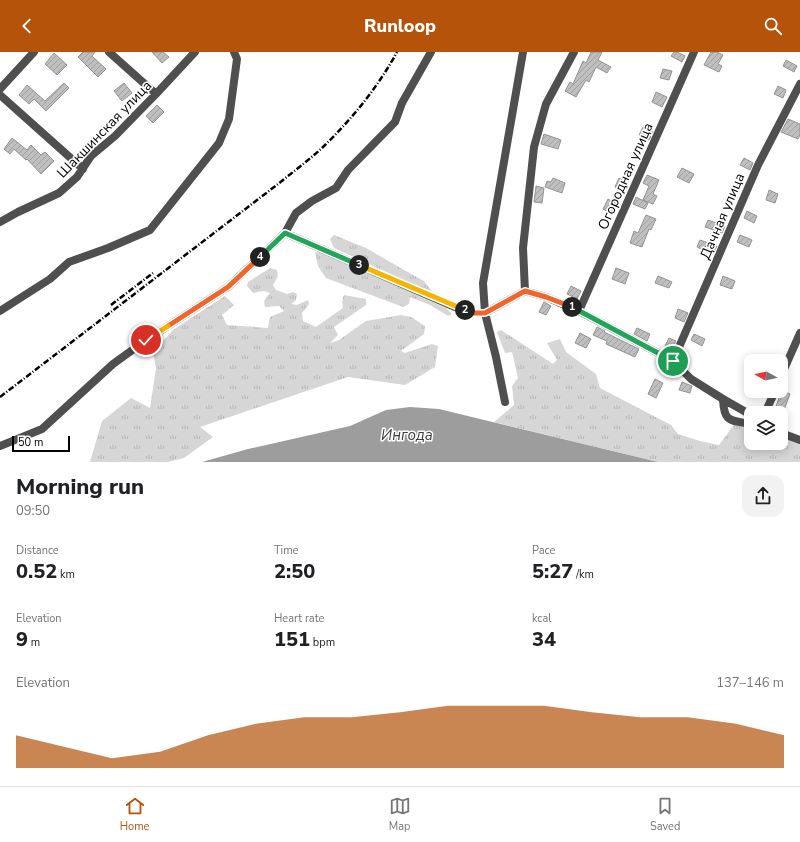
<!DOCTYPE html>
<meta charset="utf-8">
<style>
:root{--surface:#fff;--page:#f2f2f2;--text:#202124;--muted:#757577;--line:#e0e0e0;--accent:#b45309}
body{margin:0;font-family:"Nunito Sans",sans-serif;background:var(--page);color:var(--text);height:100vh;display:flex;flex-direction:column;font-size:15px;white-space:nowrap}
*{box-sizing:border-box;margin:0}
p{font-size:13px;color:var(--muted)}
.icon{flex:none;width:22px;height:22px;fill:none;stroke:currentColor;stroke-width:2;stroke-linecap:round;stroke-linejoin:round}
.map{position:relative;height:410px;overflow:hidden}
.panel{display:flex;flex-direction:column;background:var(--surface);flex:1}
.panel>*{flex:none}
.needle{width:26px;rotate:278deg}
.controls{position:absolute;left:744px;top:302px;display:grid;gap:8px}
.controls a{display:grid;place-items:center;width:44px;height:44px;border-radius:8px;background:var(--surface);box-shadow:0 2px 10px #0003;font-size:20px}
.scale{position:absolute;left:12px;bottom:10px;width:58px;box-sizing:border-box;padding-left:4px;border:2px solid #000;border-top:0;font-size:11px;line-height:14px;white-space:nowrap;color:#000;-webkit-text-stroke:3px #fff;paint-order:stroke}
.pin{position:absolute;display:grid;place-items:center;width:34px;height:34px;color:#fff;margin:-17px;border:2px solid #fff;border-radius:50%;box-shadow:0 1px 4px #0007}
.km{position:absolute;width:20px;height:20px;margin:-10px;border-radius:50%;background:#222;color:#fff;font-size:11px;line-height:20px;text-align:center}
.round{display:grid;place-items:center;flex:none;width:42px;height:42px;border-radius:12px;background:var(--page)}
.head{display:flex;align-items:center;justify-content:space-between;height:68px;padding:0 16px}
h1{font-size:22px;font-weight:800;line-height:30px}
.metrics{display:grid;grid-template-columns:repeat(3,1fr);gap:6px;height:68px;padding:4px 16px}
.metrics div{display:grid;align-content:center}
.metrics b{font-size:20px;font-weight:800}
.metrics small{font-size:11px;font-weight:400}
.metrics p{font-size:11px}
.chart{height:112px;padding:8px 16px}
.chart p{display:flex;justify-content:space-between}
.chart svg{width:100%;height:72px;margin-top:4px;fill:var(--accent);opacity:.7}
header{display:flex;justify-content:space-between;align-items:center;height:52px;padding:0 16px;background:var(--accent);color:#fff;font-size:18px;font-weight:800}
.tab-bar{display:flex;justify-content:space-around;align-items:center;height:56px;border-top:1px solid var(--line);background:var(--surface);font-size:11px;color:var(--muted)}
.tab-bar a{display:grid;justify-items:center;gap:2px}
.tab-bar .active{color:var(--accent)}
.map>svg:first-child{display:block}
</style>
<header><svg class="icon" aria-label="back" viewBox="0 0 24 24"><path d="M15 5l-7 7 7 7"/></svg>Runloop<svg class="icon" aria-label="search" viewBox="0 0 24 24"><circle cx="10" cy="10" r="6"/><path d="M15 15l6 6"/></svg></header>
<div class="map">
<svg width="800" height="410" viewBox="0 0 800 410">
<defs>
<pattern id="grass-tufts" width="24" height="20" patternUnits="userSpaceOnUse"><rect width="24" height="20" fill="#d6d6d6"/><path d="M3 7l-1-3M5 7V3M7 7l1-3M15 17l-1-3M17 17v-4M19 17l1-3" fill="none" stroke="#b6b6b6"/></pattern>
<pattern id="building-hatch" width="6" height="6" patternUnits="userSpaceOnUse"><rect width="6" height="6" fill="#bfbfbf"/><path d="M-1 1l2-2M0 6l6-6M5 7l2-2" fill="none" stroke="#a2a2a2"/></pattern>
</defs>
<rect width="100%" height="100%" fill="#fff"/>
<path fill="url(#grass-tufts)" d="M334,183L366,196L404,218L424,229L432,239L419,235L334,196L330,187Z
M315,200L322,201L446,256L452,262L448,264L430,253L410,245L409,252L403,255L326,226L318,214Z
M270,216L277,218L278,224L273,233L276,238L287,242L293,240L297,242L296,248L291,252L297,253L308,248L309,252L302,261L303,269L316,275L343,256L342,249L344,243L366,247V253L334,275L338,283L330,291L339,288L366,269L401,263L411,265L425,274L424,282L401,299L405,301L432,292L438,294L435,315L405,333L348,325L200,375L213,385L184,406L168,410H90L102,369L131,346L150,356L156,316L153,300L174,277L225,244L234,253L222,263L227,273L268,276L270,265L284,259L279,254L265,255L264,249L270,241L264,239L253,241L247,234L248,230Z
M501,278L553,312L557,308L547,291L560,287L566,300L596,322L600,336L671,373L678,382L700,389L719,393L736,370L751,373V391H781V383L800,389V410H658L494,370L514,353L512,334L518,326L512,300L505,301L497,280Z"/>
<path fill="#9d9d9d" d="M410,355L439,357L658,410H202L248,397L350,374L386,358Z"/>
<path fill="url(#building-hatch)" stroke="#939393" d="M83,0H95L92,4L106,17L98,25L78,5Z
M152,0H163L169,5L162,11Z
M591,0H602L598,8L611,15L607,21L596,15L589,30L586,28L576,45L565,39L570,30L573,32L583,9L586,11Z
M674,0H677L685,4L682,10L671,4Z
M711,0H717L723,3L718,12L722,14L719,20L704,13Z
M54,1L67,13L57,23L45,12Z
M786,8L797,14L794,20L783,14Z
M663,17L672,19L669,28L660,26Z
M64,31L69,36L46,59L34,47L29,52L19,43L27,33L45,49Z
M124,31L132,41L122,49L114,39Z
M778,34L786,38L783,46L774,42Z
M656,40L667,45L662,55L652,50Z
M157,53L164,60L153,71L146,64Z
M788,67L800,72V83L798,87L781,80Z
M643,75L653,80L649,88L639,83Z
M544,82L561,88L558,97L541,92Z
M12,86L27,98L31,93L41,103L45,100L54,109L41,122L27,107L26,108L14,97L10,102L4,97Z
M744,106L753,111L750,118L740,113Z
M682,116L694,122L689,131L677,125Z
M647,123L659,128L653,142L657,144L653,152L643,148L649,134L643,131Z
M553,126L565,131L562,141L545,135L547,129L551,130Z
M619,126L627,131L623,139L615,135Z
M536,134L544,136L542,151L534,150Z
M769,138L778,142L775,151L766,148Z
M636,145L648,151L645,157L633,152Z
M608,147L617,152L612,162L603,157Z
M747,159L757,164L754,171L744,166Z
M646,163L656,167L651,178L649,177L642,195L630,191L634,179L638,181Z
M708,168L725,174L722,181L705,175Z
M740,183L752,188L749,195L737,190Z
M700,188L717,194L713,202L697,195Z
M616,216L629,221L625,232L612,227Z
M658,224L672,230L669,236L655,231Z
M723,224L735,229L732,237L720,233Z
M571,234L581,239L577,247L567,242Z
M544,250L551,254L546,263L539,260Z
M678,257L688,261L684,270L675,266Z
M597,275L605,279L604,280L639,297L635,305L606,292L607,289L593,283Z
M637,276L650,282L647,289L634,282Z
M580,281L591,287L586,296L575,291Z
M694,282L705,287L702,294L691,288Z
M669,286L676,289L671,299L664,296Z
M655,327L663,331L656,346L648,342Z
M682,330L692,334L690,341L679,338Z
M782,338L790,342L783,361L775,357Z"/>
<g fill="none" stroke-linecap="round" stroke-linejoin="round">
<path stroke="#4f4f4f" stroke-width="8" d="M109,0L156,42
M0,37L34,0
M0,43L83,117
M0,170L18,160L59,141L77,125L91,104L115,84L156,42L195,0
M285,181L296,161L312,149L336,136L348,118L395,70L402,51L431,0
M525,239L523,196L534,95L546,52L574,0
M0,259L50,227L69,210L108,196L150,178L219,91L229,67L237,7L234,0
M579,259L694,0
M673,309L758,113L800,32
M781,324L800,281
M723,347L751,363
M505,350L496,305L485,261L483,231L523,0
M765,361L775,339
M781,381L800,388
M0,394L42,377L113,312L142,291L228,235L285,181L455,255L472,261H485L525,239L546,245L579,259L673,309L691,327L723,347C724,371 730,368 751,372"/>
<path stroke="#000" stroke-width="2.5" stroke-dasharray="6 2 1 2" stroke-linecap="butt" d="M111,253L153,221
M0,345L278,132C293,120 309,108 323,95C352,67 378,35 397,0"/>
</g>
<g fill="none" stroke-linecap="round" stroke-linejoin="round">
<defs>
<path id="split-1" d="M572,255L673,309"/>
<path id="split-2" d="M465,258L472,261H485L525,239L546,245L572,255"/>
<path id="split-3" d="M359,213L465,258"/>
<path id="split-4" d="M260,205L285,181L359,213"/>
<path id="split-5" d="M168,274L228,235L260,205"/>
<path id="split-6" d="M146,288L168,274"/>
</defs>
<use href="#split-1" stroke="#fff" stroke-width="8"/>
<use href="#split-2" stroke="#fff" stroke-width="8"/>
<use href="#split-3" stroke="#fff" stroke-width="8"/>
<use href="#split-4" stroke="#fff" stroke-width="8"/>
<use href="#split-5" stroke="#fff" stroke-width="8"/>
<use href="#split-6" stroke="#fff" stroke-width="8"/>
<use href="#split-1" stroke="#22a559" stroke-width="5"/>
<use href="#split-2" stroke="#f0652b" stroke-width="5"/>
<use href="#split-3" stroke="#f5b400" stroke-width="5"/>
<use href="#split-4" stroke="#22a559" stroke-width="5"/>
<use href="#split-5" stroke="#f0652b" stroke-width="5"/>
<use href="#split-6" stroke="#f5b400" stroke-width="5"/>
</g>
<g text-anchor="middle" stroke-width="3" stroke-linejoin="round" paint-order="stroke">
<g font-size="14" fill="#000" stroke="#fff">
<text transform="translate(104 77) rotate(-46)" y="5">Шакшинская улица</text>
<text transform="translate(625 124) rotate(-66)" y="5">Огородная улица</text>
<text transform="translate(722 164) rotate(-67)" y="5">Дачная улица</text>
</g>
<g font-size="15" font-style="italic" fill="#3e3e3e" stroke="#fff">
<text x="407" y="388">Ингода</text>
</g>
</g>
</svg>
<div class="controls">
<a><svg class="needle" viewBox="-14 -14 28 28"><path d="M0-13l5 13h-10z" fill="#e53935"/><path d="M0 13l5-13h-10z" fill="#757577"/></svg></a>
<a><svg class="icon" aria-label="layers" viewBox="0 0 24 24"><path d="M12 4l9 5-9 5-9-5zM3 14l9 5 9-5"/></svg></a>
</div>
<div class="scale">50 m</div>
<div class="pin" style="left:673px;top:309px;background:#1e9e55"><svg class="icon" aria-label="arrive" viewBox="0 0 24 24"><path d="M6 21V4h12l-3 4 3 4H6"/></svg></div>
<div class="pin" style="left:146px;top:288px;background:#d93025"><svg class="icon" aria-label="check" viewBox="0 0 24 24"><path d="M5 12l5 5 9-10"/></svg></div>
<b class="km" style="left:572px;top:255px">1</b>
<b class="km" style="left:465px;top:258px">2</b>
<b class="km" style="left:359px;top:213px">3</b>
<b class="km" style="left:260px;top:205px">4</b>
</div>
<section class="panel">
<div class="head"><div><h1>Morning run</h1><p>09:50</p></div><a class="round"><svg class="icon" aria-label="share" viewBox="0 0 24 24"><path d="M12 15V3M7 8l5-5 5 5M5 13v7h14v-7"/></svg></a></div>
<div class="metrics">
<div><p>Distance</p><b>0.52<small> km</small></b></div>
<div><p>Time</p><b>2:50</b></div>
<div><p>Pace</p><b>5:27<small> /km</small></b></div>
</div>
<div class="metrics">
<div><p>Elevation</p><b>9<small> m</small></b></div>
<div><p>Heart rate</p><b>151<small> bpm</small></b></div>
<div><p>kcal</p><b>34</b></div>
</div>
<div class="chart"><p><span>Elevation</span>137–146 m</p>
<svg viewBox="0 0 160 44" preserveAspectRatio="none"><path d="M0 44V24L10 31L20 38L30 34L40 24L50 17L60 13L70 13L80 10L90 6L100 6L110 6L120 10L130 13L140 13L150 17L160 24V44z"/></svg>
</div>
</section>
<nav class="tab-bar">
<a class="active"><svg class="icon" aria-label="home" viewBox="0 0 24 24"><path d="M3 11l9-7 9 7M6 9v11h12V9"/></svg>Home</a>
<a><svg class="icon" aria-label="map" viewBox="0 0 24 24"><path d="M3 6l6-2 6 2 6-2v14l-6 2-6-2-6 2zM9 4v14M15 6v14"/></svg>Map</a>
<a><svg class="icon" aria-label="saved" viewBox="0 0 24 24"><path d="M7 4h10v16l-5-4-5 4z"/></svg>Saved</a>
</nav>
